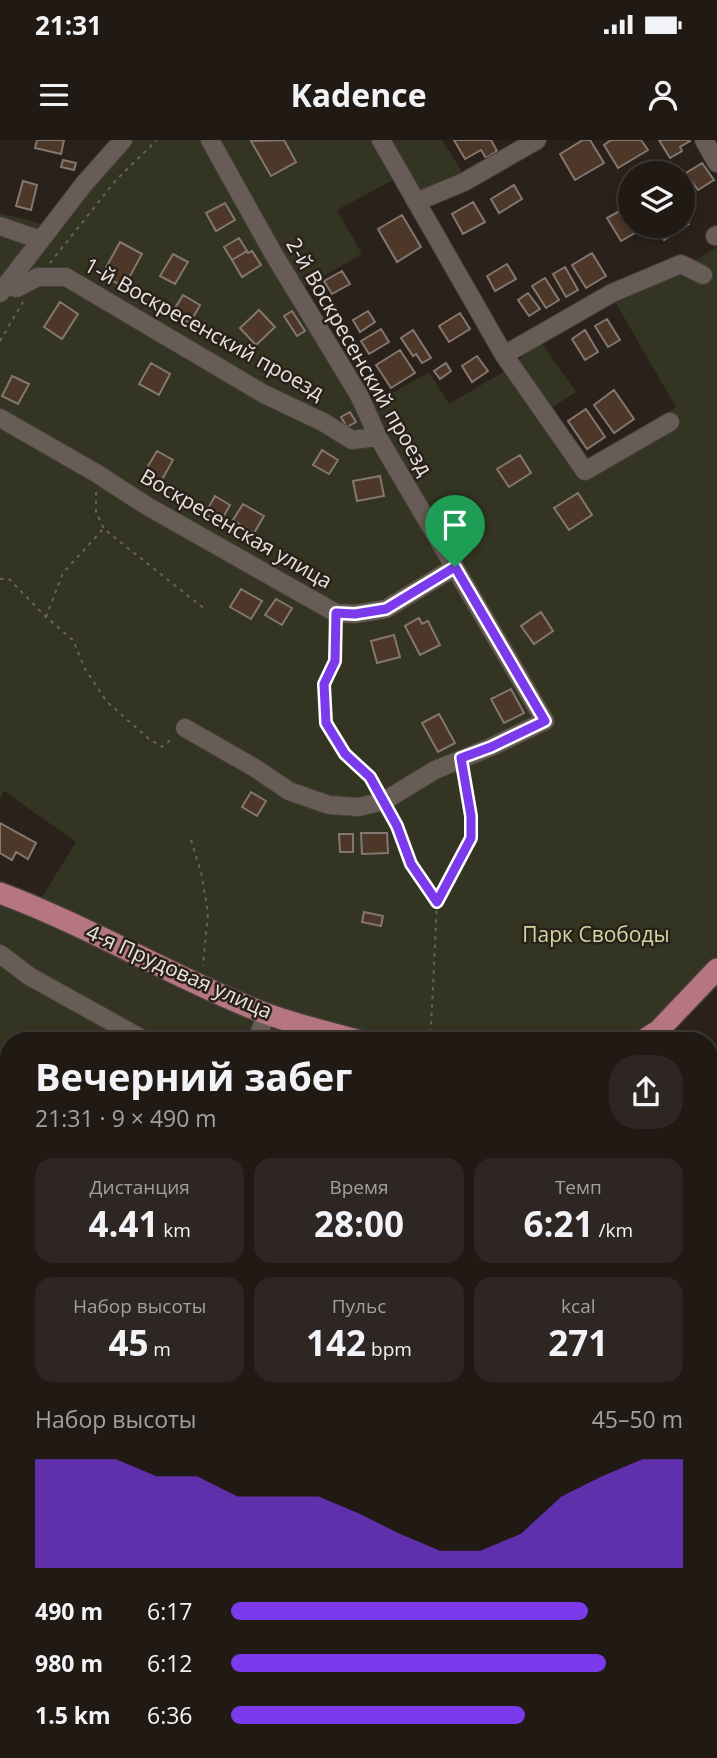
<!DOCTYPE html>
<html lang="ru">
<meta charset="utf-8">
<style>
:root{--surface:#201914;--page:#2d2622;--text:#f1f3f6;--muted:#a2a0a0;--line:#3d3834;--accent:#7c3aed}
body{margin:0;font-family:"Open Sans",sans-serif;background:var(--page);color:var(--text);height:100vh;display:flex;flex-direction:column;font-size:26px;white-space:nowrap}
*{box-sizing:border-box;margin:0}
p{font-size:23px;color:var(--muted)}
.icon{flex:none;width:38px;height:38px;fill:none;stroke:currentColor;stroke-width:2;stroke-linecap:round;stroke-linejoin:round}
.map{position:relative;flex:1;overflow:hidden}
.panel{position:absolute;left:0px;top:892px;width:718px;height:726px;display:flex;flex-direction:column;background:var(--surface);border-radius:28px 28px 0 0;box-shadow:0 4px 10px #0003,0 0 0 2px var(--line)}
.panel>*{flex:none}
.buttons{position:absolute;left:618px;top:21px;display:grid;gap:14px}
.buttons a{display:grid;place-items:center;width:77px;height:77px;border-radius:50%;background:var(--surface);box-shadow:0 4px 10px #0003,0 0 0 2px var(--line);font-size:35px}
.pin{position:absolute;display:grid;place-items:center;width:60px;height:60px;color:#fff;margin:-72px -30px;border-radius:50% 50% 50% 0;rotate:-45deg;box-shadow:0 0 7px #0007}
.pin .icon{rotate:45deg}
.round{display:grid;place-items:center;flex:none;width:74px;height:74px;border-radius:28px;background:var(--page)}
.summary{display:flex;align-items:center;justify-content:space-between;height:119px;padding:0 35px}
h1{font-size:38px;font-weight:700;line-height:52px}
.metrics{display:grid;grid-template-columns:repeat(3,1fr);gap:10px;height:119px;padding:7px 35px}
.metrics div{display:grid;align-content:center;border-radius:18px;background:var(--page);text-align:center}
.metrics b{font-size:35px;font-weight:700}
.metrics small{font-size:19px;font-weight:400}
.metrics p{font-size:19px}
.chart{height:196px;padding:14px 35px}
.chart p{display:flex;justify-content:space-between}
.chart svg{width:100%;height:126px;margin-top:7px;fill:var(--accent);opacity:.7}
ul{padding:0 35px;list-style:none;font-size:23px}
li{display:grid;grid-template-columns:112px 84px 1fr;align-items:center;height:52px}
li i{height:18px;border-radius:9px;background:var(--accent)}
.status{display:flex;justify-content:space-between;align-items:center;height:49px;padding:0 35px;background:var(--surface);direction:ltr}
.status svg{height:19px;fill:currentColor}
header{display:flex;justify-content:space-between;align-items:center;height:91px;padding:0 35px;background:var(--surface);font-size:32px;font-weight:700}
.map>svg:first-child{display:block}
</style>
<div class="status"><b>21:31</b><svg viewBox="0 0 49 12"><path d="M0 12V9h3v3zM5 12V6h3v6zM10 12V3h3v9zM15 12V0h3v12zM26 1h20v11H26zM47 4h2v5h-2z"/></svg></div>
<header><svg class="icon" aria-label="menu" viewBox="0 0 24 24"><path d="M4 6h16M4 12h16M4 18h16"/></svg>Kadence<svg class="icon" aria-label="person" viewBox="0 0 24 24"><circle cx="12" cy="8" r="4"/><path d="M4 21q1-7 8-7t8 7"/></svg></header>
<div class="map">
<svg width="717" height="1618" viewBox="0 0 717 1618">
<rect width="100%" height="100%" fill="#2a211b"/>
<path fill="#333522" d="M130,0H442L465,37L426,54L416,50L406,33L337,70L362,114L303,148L373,264L429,232L449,264L505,231L541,202L576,252L551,268L585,322L676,267L614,160L665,139L717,107V822L658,882L631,901H387L309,881L264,866L41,759L76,702L4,651L0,659V163L44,103Z
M0,73L46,85L0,143Z
M0,762L36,775L243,875L252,883L250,901H9V1610H709V1553L717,1561V1618H0Z
M272,884L330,901H262Z
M709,1204L715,1206C712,1242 717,1279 717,1315L709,1319Z"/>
<path fill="#4c6a77" d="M9,1289V1459L0,1453V1342L8,1313L0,1298Z
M190,1610H469L472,1618H202Z"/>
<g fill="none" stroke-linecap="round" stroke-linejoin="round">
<path stroke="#4c6a77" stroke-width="3.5" d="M0,1531L9,1535
M122,1610L126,1618"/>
</g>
<path fill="#4d3728" stroke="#837770" stroke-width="2" d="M37,0H64L61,14L35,8Z
M284,0L296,22L271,36L251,1Z
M454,0H491L497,11L486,18L481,10L465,19Z
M583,0H590L604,23L575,40L560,14Z
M611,0H641L648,10L618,28L604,5Z
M659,0H689L690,1L680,7L682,11L670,18Z
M63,20L76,23L74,30L61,27Z
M702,23L714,40L698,50L686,33Z
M23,41L37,45L31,70L16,66Z
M514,45L522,59L499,73L491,59Z
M473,62L485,82L463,94L452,74Z
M225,63L235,80L216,91L206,73Z
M629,66L630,86H640L642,89L621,101L607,78Z
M682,74L689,84L664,100L655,86H682Z
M402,75L421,107L397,122L378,89Z
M239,98L247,111L232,120L224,107Z
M120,102L142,114L124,147L102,135Z
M247,111L248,113L252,111L261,125L242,137L232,120Z
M592,113L606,136L586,148L572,125Z
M173,114L188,122L175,144L160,136Z
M507,124L516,139L495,151L487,136Z
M565,127L578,150L566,157L553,134Z
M342,131L350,144L332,154L324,141Z
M545,138L559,160L546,168L532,146Z
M528,153L540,169L529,176L518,160Z
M183,155L200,165L190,183L172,173Z
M60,162L78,174L62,199L44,187Z
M259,170L275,187L256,205L240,188Z
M292,171L305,191L297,196L284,176Z
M368,171L375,182L360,192L353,180Z
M460,173L470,189L449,202L439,186Z
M607,179L620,200L608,207L595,186Z
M381,189L389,202L369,214L361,201Z
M413,190L431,218L422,223L416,214L413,216L401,198Z
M585,190L598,212L585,220L572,199Z
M400,210L415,233L391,248L376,225Z
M477,216L488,231L472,242L462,226Z
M151,223L170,234L159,255L139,244Z
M446,223L451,231L440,239L434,231Z
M12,236L29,244L18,264L2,256Z
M614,250L634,279L614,293L594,265Z
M586,269L605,297L587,309L568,281Z
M350,272L356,282L347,287L341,277Z
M322,310L338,320L329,334L313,325Z
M157,311L173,320L160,343L144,333Z
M520,315L531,333L509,347L497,329Z
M380,336L384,356L357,361L353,341Z
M578,353L592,375L569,390L554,368Z
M215,356L230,365L220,383L205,374Z
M243,364L264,376L254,393L233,380Z
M241,449L262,461L251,479L230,467Z
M276,459L292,468L282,485L265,475Z
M541,472L553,491L534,504L521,486Z
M419,478L422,484L428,481L440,505L420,515L405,486Z
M394,495L400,517L377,523L371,501Z
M511,549L524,573L504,583L491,559Z
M439,574L455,603L438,612L422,583Z
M251,652L266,661L257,676L242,667Z
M0,683L36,703L28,719L16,712L12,720L0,713Z
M361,693H387L388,713L362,714Z
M339,694H353V712H340Z
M364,772L383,776L381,786L362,782Z
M709,1008L717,1015L712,1023L709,1021Z
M710,1083L717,1088L716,1110L709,1105Z
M717,1328V1361L709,1346V1332Z
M714,1444L717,1447V1468L715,1470L709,1464V1450Z"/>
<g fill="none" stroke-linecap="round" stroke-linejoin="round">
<defs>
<path id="minor" d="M381,0L504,215L612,153L681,124L703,135
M704,0L717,23
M416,62L464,42L537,0
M0,86L40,100
M715,96L717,95
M6,145L17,148L38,137H66L264,254L323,282L352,300L378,297
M0,153L84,44L123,0
M504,215L585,331L670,282
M0,278L96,333L147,366L336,473L355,474L386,469L455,427
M185,588L255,628L289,651L329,665L359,667L384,661L435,630L491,607L545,581L378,297L359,255L273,113L210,0
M0,814L29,836L146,901
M257,901L266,873
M0,1002L9,1007
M709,1040L717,1047"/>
<path id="major" d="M0,753C86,785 164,832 249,867C285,882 324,891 361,901
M642,901L659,890L717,829"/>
</defs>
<use href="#minor" stroke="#463e3a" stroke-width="20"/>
<use href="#major" stroke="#463e3a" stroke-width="24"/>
<path stroke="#6a615c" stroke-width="2" stroke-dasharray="3.5 5" stroke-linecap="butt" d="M50,123L116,40L157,0
M0,201L23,162
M96,352V372L104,389L206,470
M0,439H9L46,477L73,500L85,529L107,562L148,598L162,607L173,598
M46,477L63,433L103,389
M336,488L335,521L324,544L325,583L345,614L370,637L376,647
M391,674L411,724L437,762
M191,700L201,732L208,773L203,826
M427,901L431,887L437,762L471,698V676L464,633
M0,1237L9,1239
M0,1465L9,1470
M174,1610L182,1618
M493,1610L495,1618"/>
<use href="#minor" stroke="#685d56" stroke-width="18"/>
<use href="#major" stroke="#b67681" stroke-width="21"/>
</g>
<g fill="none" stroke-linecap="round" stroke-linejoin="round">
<defs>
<path id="route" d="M455,427L545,581L491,607L461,618L471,676V698L437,762L411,724L397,686L370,637L345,614L326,583L324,544L335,521L336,473L355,474L386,469Z"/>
</defs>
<use href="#route" stroke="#fff" stroke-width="14"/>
<use href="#route" stroke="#7c3aed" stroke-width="9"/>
</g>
<g text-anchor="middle" stroke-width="5" stroke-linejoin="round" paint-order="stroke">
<g font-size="21" fill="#e9e2de" stroke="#2a211b">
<text transform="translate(204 189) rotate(29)" y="7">1-й Воскресенский проезд</text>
<text transform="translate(359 217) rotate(60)" y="7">2-й Воскресенский проезд</text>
<text transform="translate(236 389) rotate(30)" y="7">Воскресенская улица</text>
<text transform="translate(179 832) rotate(24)" y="7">4-я Прудовая улица</text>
</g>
<g font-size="21" fill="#d2d7a2" stroke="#2a211b">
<text x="596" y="802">Парк Свободы</text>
</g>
</g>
</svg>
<div class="buttons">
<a><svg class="icon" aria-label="layers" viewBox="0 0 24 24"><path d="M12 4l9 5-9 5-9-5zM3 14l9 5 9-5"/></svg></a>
</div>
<div class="pin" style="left:455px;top:427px;background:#1e9e55"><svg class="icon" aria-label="arrive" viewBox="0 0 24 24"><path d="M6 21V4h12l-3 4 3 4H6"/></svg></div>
<section class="panel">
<div class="summary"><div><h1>Вечерний забег</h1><p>21:31 · 9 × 490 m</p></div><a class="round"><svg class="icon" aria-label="share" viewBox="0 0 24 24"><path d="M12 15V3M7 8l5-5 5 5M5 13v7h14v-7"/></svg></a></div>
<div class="metrics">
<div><p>Дистанция</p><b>4.41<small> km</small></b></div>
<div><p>Время</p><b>28:00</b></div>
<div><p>Темп</p><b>6:21<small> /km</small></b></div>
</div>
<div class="metrics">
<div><p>Набор высоты</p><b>45<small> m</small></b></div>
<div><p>Пульс</p><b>142<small> bpm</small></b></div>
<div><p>kcal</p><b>271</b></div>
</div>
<div class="chart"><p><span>Набор высоты</span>45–50 m</p>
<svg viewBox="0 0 160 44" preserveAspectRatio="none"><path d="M0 44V6L10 6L20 6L30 12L40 12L50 19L60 19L70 19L80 25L90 32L100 38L110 38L120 32L130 19L140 12L150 6L160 6V44z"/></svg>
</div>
<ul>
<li><b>490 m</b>6:17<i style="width:79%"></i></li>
<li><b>980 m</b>6:12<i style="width:83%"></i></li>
<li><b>1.5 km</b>6:36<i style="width:65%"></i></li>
</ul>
</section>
</div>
